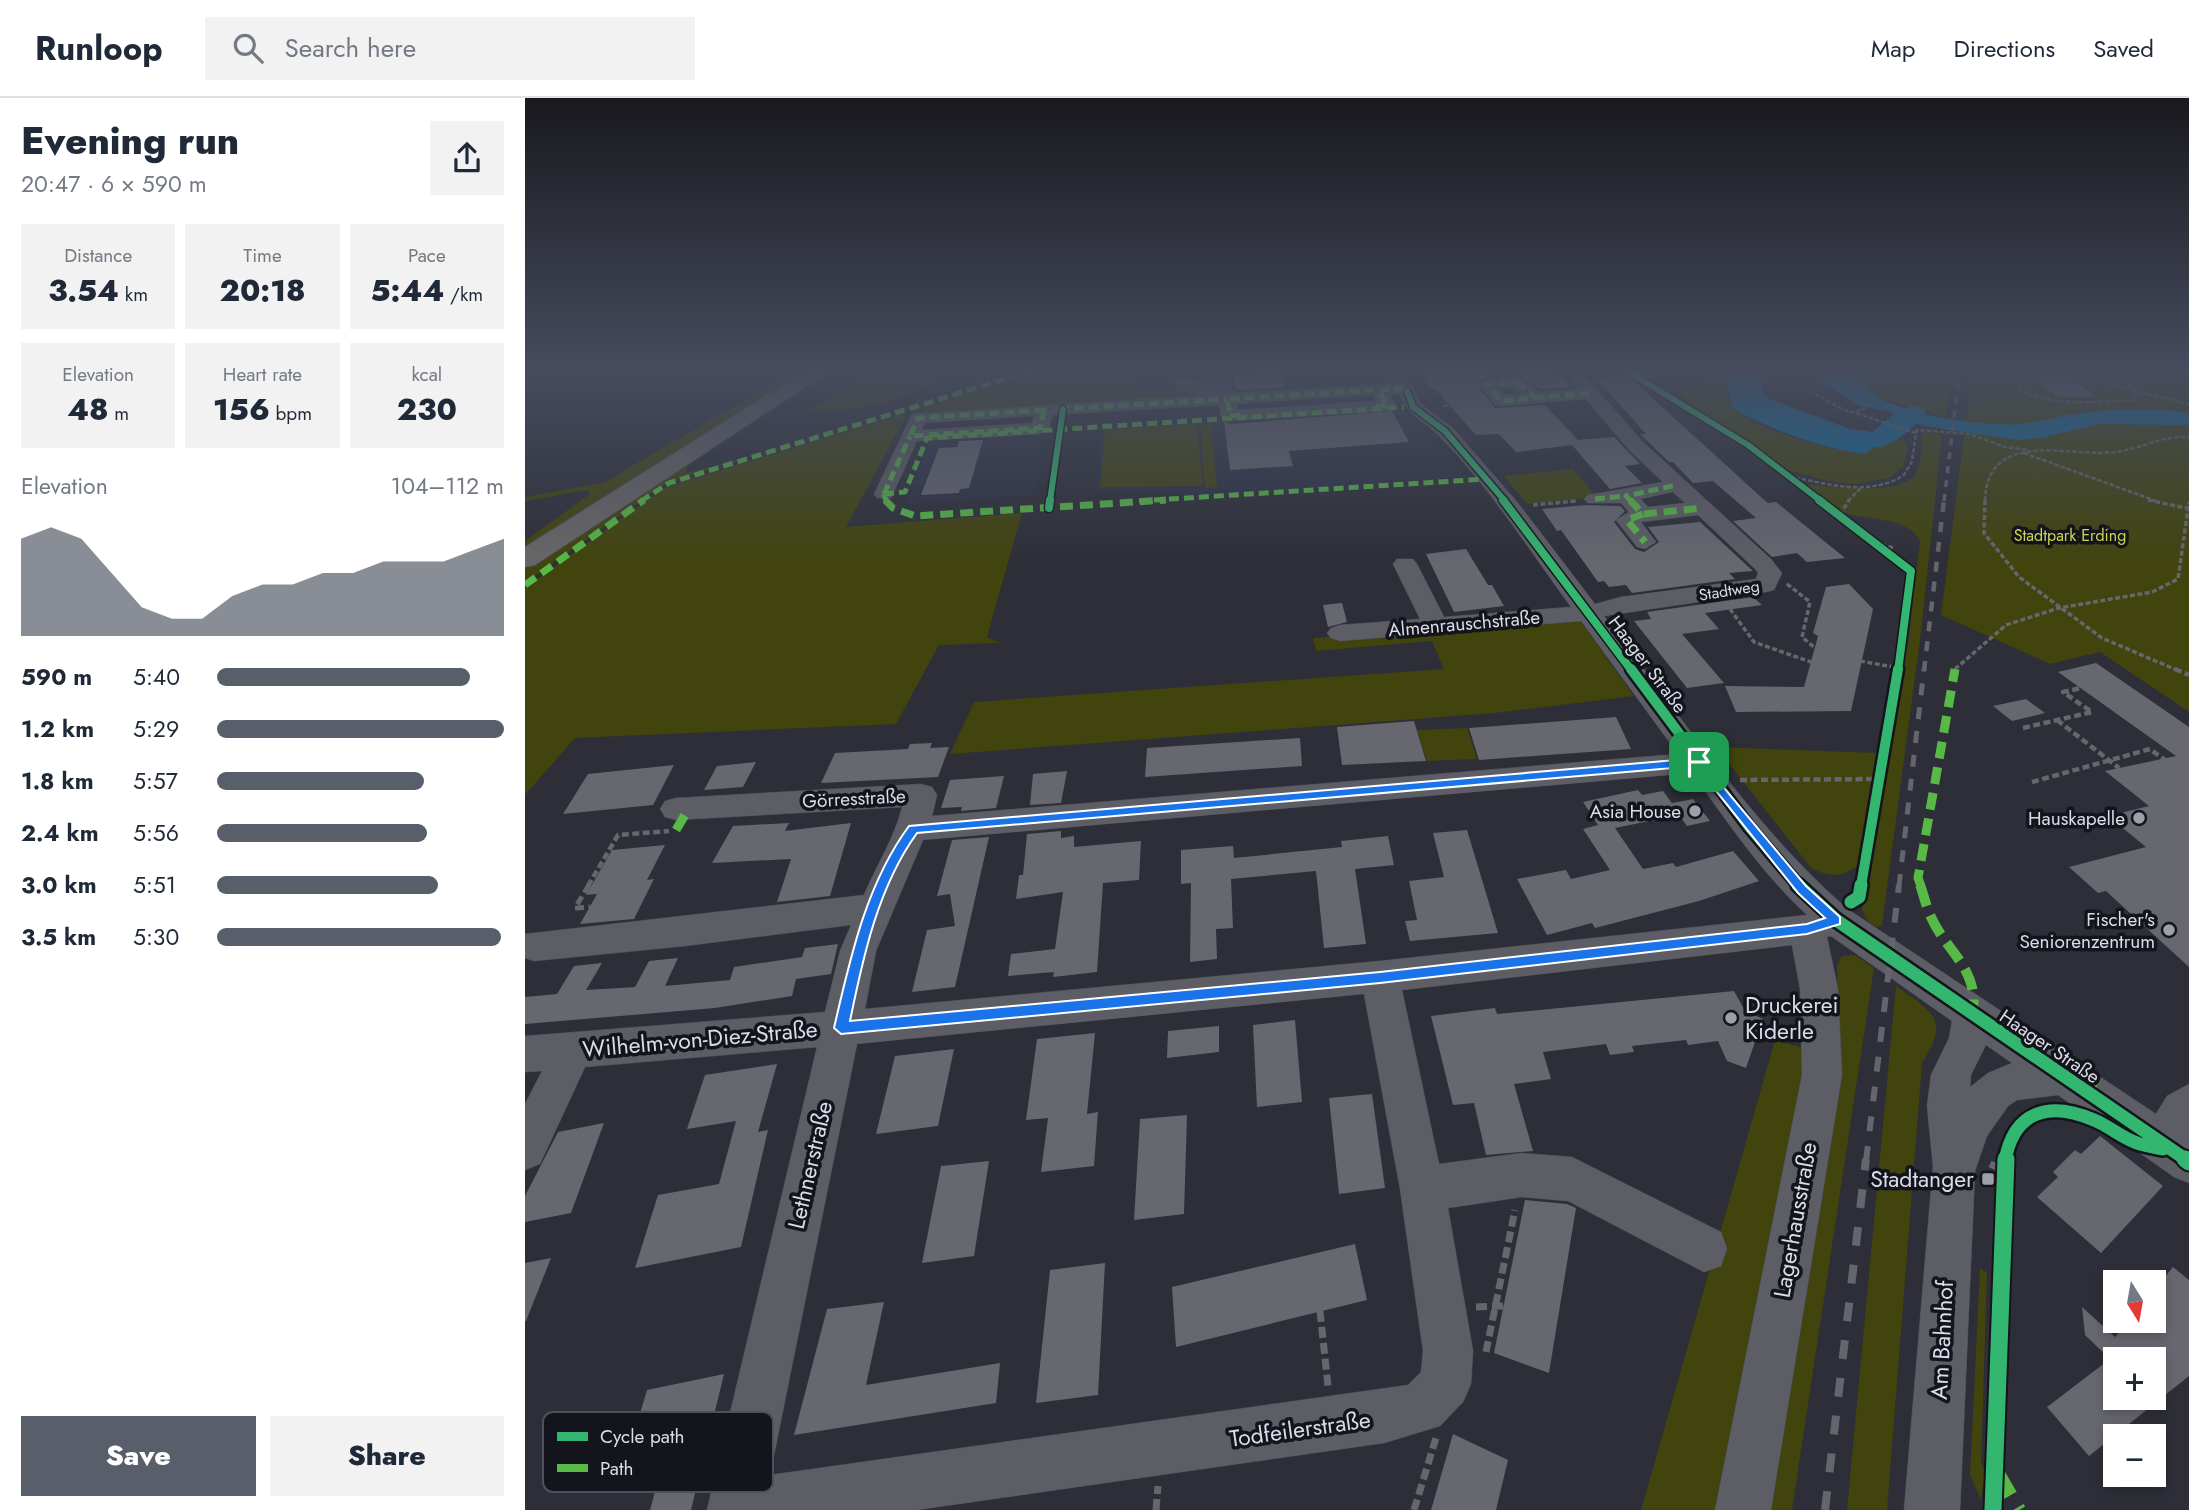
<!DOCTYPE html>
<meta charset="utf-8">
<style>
:root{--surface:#fff;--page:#f2f2f3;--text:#1f2937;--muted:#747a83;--line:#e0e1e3;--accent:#585e6a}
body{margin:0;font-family:Jost,sans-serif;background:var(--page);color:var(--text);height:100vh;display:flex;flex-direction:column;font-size:26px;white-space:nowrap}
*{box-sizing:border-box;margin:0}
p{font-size:23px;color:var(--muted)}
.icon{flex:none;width:38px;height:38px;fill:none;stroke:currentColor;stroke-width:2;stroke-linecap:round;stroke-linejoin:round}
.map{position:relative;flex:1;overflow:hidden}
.drawer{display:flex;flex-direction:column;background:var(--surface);width:525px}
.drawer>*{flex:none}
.needle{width:46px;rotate:169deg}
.fabs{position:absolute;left:1578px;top:1172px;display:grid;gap:14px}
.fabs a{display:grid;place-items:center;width:63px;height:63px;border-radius:0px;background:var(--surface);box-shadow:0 4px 10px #0003;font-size:35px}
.pin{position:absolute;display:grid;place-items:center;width:60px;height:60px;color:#fff;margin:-30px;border-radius:14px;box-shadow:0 4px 10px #0006}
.round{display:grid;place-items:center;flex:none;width:74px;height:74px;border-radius:0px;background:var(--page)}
.summary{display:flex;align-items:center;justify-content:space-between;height:119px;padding:0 21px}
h1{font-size:38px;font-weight:800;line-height:52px}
.stats{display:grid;grid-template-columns:repeat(3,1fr);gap:10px;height:119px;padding:7px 21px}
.stats div{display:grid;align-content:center;border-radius:0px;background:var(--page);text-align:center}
.stats b{font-size:30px;font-weight:800}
.stats small{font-size:19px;font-weight:400}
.stats p{font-size:19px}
.chart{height:196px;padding:14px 21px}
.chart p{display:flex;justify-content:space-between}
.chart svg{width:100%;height:126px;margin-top:7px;fill:var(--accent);opacity:.7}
.button{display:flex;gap:14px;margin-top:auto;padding:14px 21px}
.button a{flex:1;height:80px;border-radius:0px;background:var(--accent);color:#fff;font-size:28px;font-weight:800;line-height:80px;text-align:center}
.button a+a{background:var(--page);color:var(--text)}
ul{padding:0 21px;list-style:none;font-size:23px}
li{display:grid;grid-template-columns:112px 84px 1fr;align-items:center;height:52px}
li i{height:18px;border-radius:9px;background:var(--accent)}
header{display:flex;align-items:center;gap:42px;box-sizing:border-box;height:98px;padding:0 35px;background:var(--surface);border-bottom:2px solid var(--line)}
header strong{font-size:33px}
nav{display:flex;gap:38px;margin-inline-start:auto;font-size:24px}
.search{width:490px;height:63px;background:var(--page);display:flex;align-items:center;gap:18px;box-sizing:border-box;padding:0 24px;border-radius:0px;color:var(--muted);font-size:26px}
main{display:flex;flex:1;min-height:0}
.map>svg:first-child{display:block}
</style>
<header>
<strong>Runloop</strong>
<div class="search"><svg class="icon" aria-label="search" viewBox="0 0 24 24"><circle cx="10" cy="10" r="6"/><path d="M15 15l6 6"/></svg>Search here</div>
<nav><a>Map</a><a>Directions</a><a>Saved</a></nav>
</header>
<main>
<section class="drawer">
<div class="summary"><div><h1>Evening run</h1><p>20:47 · 6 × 590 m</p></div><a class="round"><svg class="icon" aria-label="share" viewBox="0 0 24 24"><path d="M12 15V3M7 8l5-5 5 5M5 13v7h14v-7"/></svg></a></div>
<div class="stats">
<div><p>Distance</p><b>3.54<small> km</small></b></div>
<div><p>Time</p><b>20:18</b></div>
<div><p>Pace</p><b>5:44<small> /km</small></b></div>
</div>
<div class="stats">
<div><p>Elevation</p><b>48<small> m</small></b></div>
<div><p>Heart rate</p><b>156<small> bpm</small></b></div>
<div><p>kcal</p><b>230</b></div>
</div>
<div class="chart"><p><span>Elevation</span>104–112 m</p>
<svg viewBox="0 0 160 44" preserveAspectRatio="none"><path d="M0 44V10L10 6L20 10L30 22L40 34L50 38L60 38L70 30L80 26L90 26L100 22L110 22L120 18L130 18L140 18L150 14L160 10V44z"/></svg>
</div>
<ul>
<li><b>590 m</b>5:40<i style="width:88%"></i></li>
<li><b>1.2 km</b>5:29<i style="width:100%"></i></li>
<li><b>1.8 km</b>5:57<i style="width:72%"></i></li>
<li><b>2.4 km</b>5:56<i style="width:73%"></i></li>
<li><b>3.0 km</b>5:51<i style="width:77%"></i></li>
<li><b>3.5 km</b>5:30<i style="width:99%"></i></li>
</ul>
<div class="button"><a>Save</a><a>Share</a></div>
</section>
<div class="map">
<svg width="1664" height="1412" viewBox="0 0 1664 1412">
<rect width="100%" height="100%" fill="#2d2e37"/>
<path fill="#2e3044" d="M701,270H852L864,283L863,288L878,312L896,326L934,371L946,379L686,397L571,393L576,330L693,322L691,300L706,299Z
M521,334L509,397L380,406L405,341Z"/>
<path fill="#41440d" d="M274,270H291L0,453V443L65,396L62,392L0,403V399L80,384Z
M307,270H312L175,358L162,369L161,375L262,349L364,318C289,342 212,360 139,387L0,485V471L33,448Z
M350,270H427C378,307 343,312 283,313Z
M519,270H609L610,292H690L691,300L393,318L385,314Z
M1339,270H1429L1420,319L1346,297L1336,282Z
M1448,270H1664V614L1575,554L1525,566L1416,517Z
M1205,279C1203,288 1201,304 1209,311C1234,334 1306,351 1339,356V343L1327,333H1340L1360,344L1364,338L1380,343L1383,350L1378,369L1364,380L1330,386L1302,383L1260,371L1160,303L1150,291Z
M378,316L381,318L321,429L497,415L462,539L475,545L414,547L371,626L50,640L0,697V490L139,390Z
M672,326L678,388L575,389L580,332Z
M686,326L692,389L680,390L675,327Z
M1397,335L1417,336L1396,534L1357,827L1353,829L1344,825L1337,812L1383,547L1395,443C1382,418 1344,423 1320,415C1306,411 1291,395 1280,386C1304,388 1372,398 1389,378C1398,366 1396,349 1397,335Z
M1048,371L1072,399L1002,406L979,378Z
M1053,520L1109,598L970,615L425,656L449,604L919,571L907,543L791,553L788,540Z
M942,630L952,661L902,663L892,632Z
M1191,649L1352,655L1335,765C1318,780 1306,780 1286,770Z
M1330,857L1349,870L1267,1412H1246L1313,903L1312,867L1317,858Z
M1371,888C1408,915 1426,920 1397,965L1362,1412H1322Z
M1250,942L1285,952L1203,1412H1116Z
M1455,1170L1462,1175L1456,1365L1460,1374L1456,1402L1445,1377Z"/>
<path fill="#096ea2" d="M1214,270H1246C1234,275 1227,288 1232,301L1316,332L1327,333L1346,346L1347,351L1339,356C1292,349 1249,333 1207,310L1203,286L1208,273Z
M1299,270H1339L1336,282C1350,316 1461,329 1495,326C1509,325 1522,321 1537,318C1578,311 1623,308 1664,315V327L1574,326L1516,340L1493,342L1405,329L1379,322L1365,314L1333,307L1297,284Z"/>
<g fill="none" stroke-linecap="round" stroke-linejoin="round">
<path fill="#096ea2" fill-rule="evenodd" d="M1214,270H1240L1234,276L1240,299L1325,331L1347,334C1362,323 1378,304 1398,309L1401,314C1393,326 1368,348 1354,349C1333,352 1240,321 1224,309C1213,301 1209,281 1214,270Z"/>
</g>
<path fill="#66676f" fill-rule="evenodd" d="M892,270H975L977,273L1028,270L1046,289L1015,291L993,276L963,278L951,285L970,310L1020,307L1053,342L1089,339L1115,366L1100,368L1117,385L1085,391L1047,347L991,354L974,336L951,337L911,292H908Z
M756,271L760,289L711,292L708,274Z
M1102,277L1236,399L1243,405L1251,404L1320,460L1282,464L1272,455L1247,459L1208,423L1231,420L1188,383L1168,385L1148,364H1144L1115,336H1121L1071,280Z
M1508,278L1545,279L1571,299H1533Z
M867,313L884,344L764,353L768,368L705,372L699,323L705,326Z
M458,342L444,390L435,391L434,395L396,397L414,350L432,349L434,343Z
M1061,407L1095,408L1100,413L1089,424L1110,451L1119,454L1134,444L1123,429L1175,424L1228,473L1204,475L1210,481L1107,495L1101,487L1084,489L1079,483L1073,484L1036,432L1032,433L1017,411Z
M941,451L963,487H967L979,508L929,514L901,456Z
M1324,486L1348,511L1326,613L1211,614L1200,588L1279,589L1293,538L1288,535L1301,489Z
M1228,499L1237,507L1180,515L1194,531L1157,536L1199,585L1162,590L1109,523L1126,521L1122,514Z
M817,505L822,524L803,529L798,507Z
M1571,565L1664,629V869L1581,793L1573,795L1544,769L1621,749L1583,718L1624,708L1580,673L1651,658L1533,574Z
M1501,601L1520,615L1487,623L1468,608Z
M1091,619L1106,651L954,662L944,630Z
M889,623L901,663L817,667L812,629Z
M775,640L777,668L620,679L622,650Z
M407,645L405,650L424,649L413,679L296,685L310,655L383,651L385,646Z
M231,664L218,689L179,692L192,668Z
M149,667L128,707L38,716L63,676Z
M542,673L536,705L505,707L508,676Z
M479,678L471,710L436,713L437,709L416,710L425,682Z
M1113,692L1117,697L1138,693L1147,705L1168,701L1185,723L1162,728L1154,717L1090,730L1118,771L1148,765L1151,769L1208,753L1234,783L1174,803L1070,830L1067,825L1022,837L992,781L1041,772L1046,781L1085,772L1058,731L1073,727L1058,704Z
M264,725L260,733L326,725L305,798L252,804L266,761L187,765L208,728Z
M942,732L973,835L885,843L880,823L892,822L884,783L919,779L908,735Z
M536,733V740L549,738V749L616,743L614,782L578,785L572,874L528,879L529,874L483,878L486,856L530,851L538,794L491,801L494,777H498L502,736Z
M863,738L869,767L830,771L841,846L799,850L791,773L706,781L708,830L691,831L692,861L665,864L666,785L656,786V752L708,748L709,760L817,749L816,743Z
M464,739L430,889L387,894L402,832L430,828L425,796L412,798L427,742Z
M140,747L122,782L129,781L109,821L55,826L72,796L61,797L87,752Z
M313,846L306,876L271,881L267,898L190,910L0,926V899L32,896L49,868L77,865L61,892L110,889L124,863L153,860L140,888L205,882L209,869L277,859L280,850Z
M1209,893L1220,913L1238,921L1221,970L1202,963L1193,943L1163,947L1161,942L1107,948L1109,954L1085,957L1081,946L1018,954L1026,981L989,986L1008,1053L961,1057L949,1005L928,1007L906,918L970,910L972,916Z
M770,922L777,1004L732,1009L728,927Z
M694,928V954L642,960L643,933Z
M570,935L562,1016L573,1014L569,1068L516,1074L523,1020L501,1022L512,941Z
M429,951L413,1028L351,1036L370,958Z
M252,966L233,1034L243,1032L216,1149L110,1170L133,1097L194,1086L211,1023L162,1031L180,977Z
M847,996L860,1090L814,1096L804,1000Z
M662,1017L659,1116L609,1122L615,1021Z
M79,1025L46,1115L0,1124V1098L33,1034Z
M1575,1038L1638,1088L1576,1155L1512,1099L1533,1079L1528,1074L1550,1052L1556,1056Z
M464,1063L449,1158L397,1165L416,1068Z
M1000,1102L1042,1106L1051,1110L1024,1275L969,1255Z
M830,1146L842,1202L651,1249L647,1189Z
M26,1160L1,1223H0V1165Z
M580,1165L573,1297L511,1305L525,1172Z
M1648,1169L1664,1182V1278L1564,1358L1522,1309L1585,1261L1560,1237L1557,1209L1590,1239L1604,1223H1629V1192ZM1591,1262H1629V1300H1591Z
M359,1204L341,1287L475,1265L471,1305L269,1337L302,1211Z
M199,1276L166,1412H125L142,1350L102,1359L122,1292Z
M928,1336L983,1362L971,1412H906Z"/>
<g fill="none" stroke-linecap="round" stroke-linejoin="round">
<defs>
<path id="minor" d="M1036,270H1053L1118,344L1246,461L1257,475L1249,492L1241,494L1079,518C1155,616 1230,732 1324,812L1631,1016L1642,998L1664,986V1085L1649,1079L1533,997L1492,1002L1483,1008L1462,1038L1450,1073L1435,1412H1379L1408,1068L1402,1008L1406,977L1424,940L1427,923L1306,838L1302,839L1313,891L1317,977L1246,1412H1190L1277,977L1275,891L1267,847L877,892L914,1066L997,1055L1047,1059L1196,1134L1202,1151L1196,1168L1179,1174L1043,1103L997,1099L923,1110L948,1253L946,1286L938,1304L915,1328L859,1345L391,1412H182L292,949L60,969L15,1066L0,1072V1006L17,973L0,974V938L300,914L315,853L326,827L160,848L9,863L0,860V836L339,797C351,768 370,739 377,709L151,722L140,719L135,711L140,703L151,700L396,686L407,689L412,697L407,718L1153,656L1056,523L815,543L806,540L802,535L806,530L815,527L895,521L868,466L872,461H888L892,466L919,519L1046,509C1004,452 964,388 914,338C898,322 882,317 874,296H865L871,308L862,313L705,323L696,318L694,307L527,317L524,330L515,336L392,343L366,400H352L349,396L387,316L692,296L653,293L650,283L659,278L668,284L704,286L709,295L881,285L887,286L896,306L927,329L993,405L1070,506L1096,499L1231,481L1233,475L1230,471L1173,417L1116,424L1131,444L1120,451L1112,449L1091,422L1104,414L1096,405H1063L1059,401L1063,397L1138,384L1104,352L1061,301L976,308L970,307L954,286L963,281L993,279L1014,294L1053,291ZM989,289L996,296L981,297L975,290ZM848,297L851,303L713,312L712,306ZM509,318L507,325L397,332L400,325ZM1148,394L1160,405L1123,409L1116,401ZM1167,675C1202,723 1237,776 1282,817L855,863L340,911L351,853L398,742ZM839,896L875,1091L898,1253L896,1274L883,1287L245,1377L332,946ZM1461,947L1487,965L1463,975L1445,989L1446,977Z"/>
<path id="major" d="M285,270H309L10,467L0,469V449Z"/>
</defs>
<use href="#minor" stroke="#4a4b53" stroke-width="1"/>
<use href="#major" stroke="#4a4b53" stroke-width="2"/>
<path stroke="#66676d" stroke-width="2.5" stroke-dasharray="4.5 2" stroke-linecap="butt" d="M1497,270L1498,282L1494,292C1531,310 1570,303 1609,302L1611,293L1556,279L1543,270
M1587,270L1611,293L1664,306
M918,308L954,305
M1331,314L1349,305
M772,327L776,335
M1391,335L1392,332L1445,336L1480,349L1503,352
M1499,355L1631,403
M1264,378C1300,386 1346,399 1379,377L1387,363L1391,335L1315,310L1282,291
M1046,403H1051
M1323,403L1337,389
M1460,403C1462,329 1545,360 1591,354C1619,350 1633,338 1664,339"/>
<path stroke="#66676d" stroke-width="3.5" stroke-dasharray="5 2.5" stroke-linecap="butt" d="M1460,402L1459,435L1494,479L1577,540L1654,573
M1623,402L1661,410
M1008,407L1051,403
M1315,417L1324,402
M1349,444L1368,450
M1262,486L1285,504L1277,539L1290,550
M1205,511L1229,544L1286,564
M1335,563L1374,570
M1430,571L1481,527L1534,510L1627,494L1653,481L1664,404"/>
<path stroke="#66676d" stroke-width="4.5" stroke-dasharray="7 3.5" stroke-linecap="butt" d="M1650,571L1664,577
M1532,622L1594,670
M1498,630L1567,614L1538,594L1556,590
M1215,682L1354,681
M1507,684L1625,651L1664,680
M63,788L93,737L144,733"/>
<path stroke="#66676d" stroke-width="5" stroke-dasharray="9 4.5" stroke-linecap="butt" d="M64,787L50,810L65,809"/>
<path stroke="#66676d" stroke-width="7" stroke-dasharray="11 5" stroke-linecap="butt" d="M1465,1066L1479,1072
M951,1209L978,1208
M795,1213L803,1288
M961,1254L990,1112
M631,1412L633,1388
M889,1412L911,1340"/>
<use href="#minor" fill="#5d5e65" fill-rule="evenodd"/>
<use href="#major" fill="#686667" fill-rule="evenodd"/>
<path stroke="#64656d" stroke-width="3.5" stroke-dasharray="7 7" stroke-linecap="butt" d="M1419,403L1435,270"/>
<path stroke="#64656d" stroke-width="4.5" stroke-dasharray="10 10" stroke-linecap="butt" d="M1399,573L1419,402"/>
<path stroke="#64656d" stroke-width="5" stroke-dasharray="12 12" stroke-linecap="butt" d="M1374,788L1399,571"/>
<path stroke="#64656d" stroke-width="6" stroke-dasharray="15 15" stroke-linecap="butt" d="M1341,1063L1374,787"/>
<path stroke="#64656d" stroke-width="8" stroke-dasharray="19 19" stroke-linecap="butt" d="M1300,1412L1341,1061"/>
<path stroke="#58b947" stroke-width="5" stroke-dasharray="10 5" stroke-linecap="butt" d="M993,284L1010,300L976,303L963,286Z
M1010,300L1064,295
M851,308H862L854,292
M534,311L702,301
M519,312L515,330L385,338L393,320Z
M715,317L705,318L702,301L881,290
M359,396L361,403
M359,396L380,394L402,340L879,309
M359,396L385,338
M1070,401L1101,398
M116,403L144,385L515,270
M614,403L961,381
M1106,403L1101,398L1152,387"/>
<path stroke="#58b947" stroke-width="7" stroke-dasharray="13 7" stroke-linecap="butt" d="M360,402L368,410L390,418L641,402
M1105,402L1118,416L1178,410
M1118,416L1102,422L1120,444
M0,487L119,402"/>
<path stroke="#58b947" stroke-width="9" stroke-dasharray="17 9" stroke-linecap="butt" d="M151,732L164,710
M1396,788L1393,780L1430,571"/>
<path stroke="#58b947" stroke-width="10" stroke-dasharray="22 10" stroke-linecap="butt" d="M1395,787C1399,797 1401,809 1406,819C1422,855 1456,872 1447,917
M1551,981L1582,987"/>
<path stroke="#58b947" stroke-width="14" stroke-dasharray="27 14" stroke-linecap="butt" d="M1472,1374L1494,1412"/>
<defs>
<path id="cycleway-far4" d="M1097,270L1223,347L1296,403
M882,293L888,309L920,333L980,403
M525,403L538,311"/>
<path id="cycleway-far3" d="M978,402L1107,573
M1294,402L1386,473L1373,573
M524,410L525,402"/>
<path id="cycleway-far2" d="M1106,571L1224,729L1274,788
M1336,788L1373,571"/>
<path id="cycleway-far1" d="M1273,787L1311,822L1663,1063
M1326,804L1334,799L1336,787
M1480,1063C1489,1012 1525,1003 1569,1022C1584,1028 1597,1040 1612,1045C1620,1048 1629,1049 1638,1051"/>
<path id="cycleway" d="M1660,1061L1664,1064
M1468,1412L1481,1061"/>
</defs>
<use href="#cycleway-far4" stroke="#13141c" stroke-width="9"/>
<use href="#cycleway-far3" stroke="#13141c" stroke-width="11"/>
<use href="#cycleway-far2" stroke="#13141c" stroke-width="15"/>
<use href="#cycleway-far1" stroke="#13141c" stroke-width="18"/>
<use href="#cycleway" stroke="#13141c" stroke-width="21"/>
<use href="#cycleway-far4" stroke="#33b770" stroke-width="6"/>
<use href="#cycleway-far3" stroke="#33b770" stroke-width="8"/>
<use href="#cycleway-far2" stroke="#33b770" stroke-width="10"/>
<use href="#cycleway-far1" stroke="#33b770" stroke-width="13"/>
<use href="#cycleway" stroke="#33b770" stroke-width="17"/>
</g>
<linearGradient id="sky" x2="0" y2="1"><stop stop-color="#19191e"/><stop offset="0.58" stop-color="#464c5e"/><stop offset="1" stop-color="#464c5e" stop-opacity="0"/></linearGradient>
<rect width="1664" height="467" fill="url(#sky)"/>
<path fill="#1a73e8" stroke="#fff" stroke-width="2" fill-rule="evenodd" d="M1174,660L1281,788L1315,819V826L1282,836L855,885L316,936L309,930C325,861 341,786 384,728ZM1171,668L1273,795L1300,820L1282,826L855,874L325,923C338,859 353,789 392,735Z"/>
<g fill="#9d9fa9" stroke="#13141c" stroke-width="2.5">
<circle cx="1170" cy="713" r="7"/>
<circle cx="1614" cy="720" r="7"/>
<circle cx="1644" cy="832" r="7"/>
<circle cx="1206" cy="920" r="7"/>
<rect x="1456" y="1074" width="14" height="14" rx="3.5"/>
</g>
<g text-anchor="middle" stroke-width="7" stroke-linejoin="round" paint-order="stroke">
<g font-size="16" fill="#cdd654" stroke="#13141c">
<text x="1545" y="443">Stadtpark Erding</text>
</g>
<g font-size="16" fill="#dadce7" stroke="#13141c">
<text transform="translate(1204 492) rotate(-9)" y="6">Stadtweg</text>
</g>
<g font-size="19" fill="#dadce7" stroke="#13141c">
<text transform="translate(939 525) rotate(-5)" y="7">Almenrauschstraße</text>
<text transform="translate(1123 566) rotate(53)" y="7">Haager Straße</text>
<text transform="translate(329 700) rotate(-3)" y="7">Görresstraße</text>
<text transform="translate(1525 948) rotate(34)" y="7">Haager Straße</text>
</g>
<g font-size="19" fill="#dadce7" stroke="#13141c" text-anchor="end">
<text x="1156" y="720">Asia House</text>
<text x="1600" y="727">Hauskapelle</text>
<text x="1630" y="828">Fischer's<tspan x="1630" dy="22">Seniorenzentrum</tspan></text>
</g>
<g font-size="23" fill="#dadce7" stroke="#13141c" text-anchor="start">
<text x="1220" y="915">Druckerei<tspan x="1220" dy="26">Kiderle</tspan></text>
<text x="1449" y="1089" text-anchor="end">Stadtanger</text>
</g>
<g font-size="23" fill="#dadce7" stroke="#13141c">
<text transform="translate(175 941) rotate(-5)" y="8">Wilhelm-von-Diez-Straße</text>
<text transform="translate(285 1067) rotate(-77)" y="8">Lethnerstraße</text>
<text transform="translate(1270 1122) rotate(-80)" y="8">Lagerhausstraße</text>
<text transform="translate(1417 1242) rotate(-87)" y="8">Am Bahnhof</text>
<text transform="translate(775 1331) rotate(-8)" y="8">Todfeilerstraße</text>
</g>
</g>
<rect x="18" y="1314" width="230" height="80" rx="10" fill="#13141c" stroke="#4f5059" stroke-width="2"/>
<rect x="32" y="1334" width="31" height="9" fill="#33b770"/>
<rect x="32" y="1366" width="31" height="8" fill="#58b947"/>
<g font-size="19" fill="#dadce7">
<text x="75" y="1345">Cycle path</text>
<text x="75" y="1377">Path</text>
</g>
</svg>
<div class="fabs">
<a><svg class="needle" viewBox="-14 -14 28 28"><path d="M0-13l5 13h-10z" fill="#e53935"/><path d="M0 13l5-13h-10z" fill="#747a83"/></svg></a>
<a>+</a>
<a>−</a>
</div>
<div class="pin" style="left:1174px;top:664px;background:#1e9e55"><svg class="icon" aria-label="arrive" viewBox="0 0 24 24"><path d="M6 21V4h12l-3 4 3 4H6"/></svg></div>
</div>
</main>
